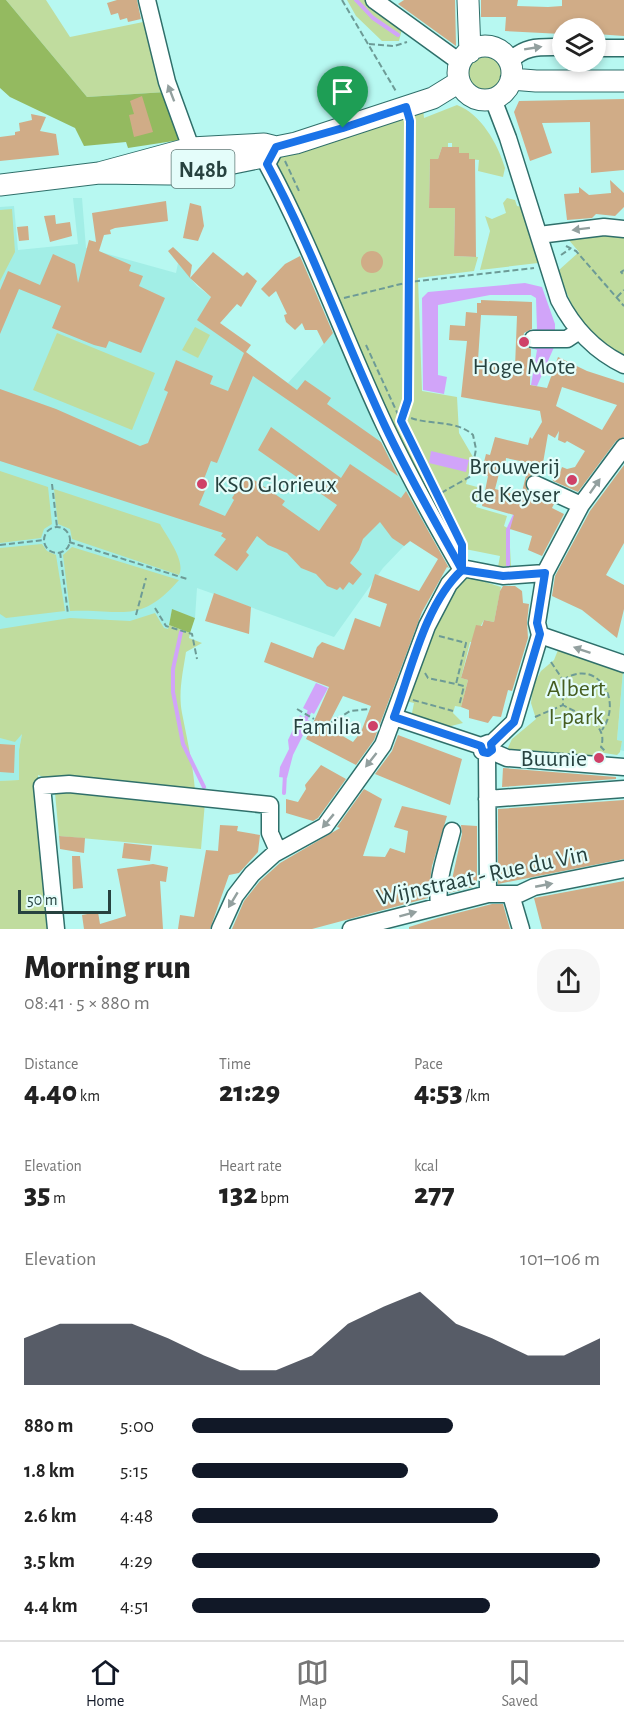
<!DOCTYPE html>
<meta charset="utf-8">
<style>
:root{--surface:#fff;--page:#f6f6f6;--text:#222;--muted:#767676;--line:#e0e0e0;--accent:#111827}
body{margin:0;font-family:"Alegreya Sans",sans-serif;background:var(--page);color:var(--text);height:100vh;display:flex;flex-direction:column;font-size:22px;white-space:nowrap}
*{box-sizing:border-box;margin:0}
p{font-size:20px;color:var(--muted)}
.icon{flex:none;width:33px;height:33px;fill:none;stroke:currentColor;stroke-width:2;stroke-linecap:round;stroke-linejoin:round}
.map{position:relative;height:929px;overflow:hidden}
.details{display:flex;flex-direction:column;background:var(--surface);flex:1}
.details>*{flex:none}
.buttons{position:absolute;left:552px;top:18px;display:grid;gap:12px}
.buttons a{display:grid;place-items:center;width:54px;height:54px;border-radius:50%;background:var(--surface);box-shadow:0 3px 9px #0003;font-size:30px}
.scale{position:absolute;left:18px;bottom:15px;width:93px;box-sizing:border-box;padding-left:6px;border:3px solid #27423f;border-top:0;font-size:16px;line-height:21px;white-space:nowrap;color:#27423f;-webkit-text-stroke:4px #e4fdfa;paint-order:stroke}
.pin{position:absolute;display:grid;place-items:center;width:51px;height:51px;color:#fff;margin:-62px -26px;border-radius:50% 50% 50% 0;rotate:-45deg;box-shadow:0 0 6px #0007}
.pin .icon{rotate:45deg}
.round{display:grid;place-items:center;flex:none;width:63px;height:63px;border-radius:24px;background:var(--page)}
.headline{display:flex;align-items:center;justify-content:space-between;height:102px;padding:0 24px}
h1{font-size:33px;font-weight:800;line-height:45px}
.metrics{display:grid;grid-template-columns:repeat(3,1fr);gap:9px;height:102px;padding:6px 24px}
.metrics div{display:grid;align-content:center}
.metrics b{font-size:30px;font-weight:800}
.metrics small{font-size:16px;font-weight:400}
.metrics p{font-size:16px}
.chart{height:168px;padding:12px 24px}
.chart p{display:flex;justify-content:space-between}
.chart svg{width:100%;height:108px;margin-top:6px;fill:var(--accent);opacity:.7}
ul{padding:0 24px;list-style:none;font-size:20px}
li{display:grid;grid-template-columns:96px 72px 1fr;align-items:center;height:45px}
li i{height:15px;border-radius:8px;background:var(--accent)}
.menu{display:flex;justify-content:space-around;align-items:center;height:84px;border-top:2px solid var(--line);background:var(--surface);font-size:16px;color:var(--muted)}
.menu a{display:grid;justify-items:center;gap:3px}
.menu .selected{color:var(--accent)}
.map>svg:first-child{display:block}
</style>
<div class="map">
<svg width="624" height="929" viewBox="0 0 624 929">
<rect width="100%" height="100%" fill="#b7f8f1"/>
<path fill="#a2eee6" d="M73,198H82L86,248L176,273L178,263L197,286L211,297L198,320L288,383L334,332L381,442L428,527L403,547L383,568L334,637L197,588L195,618L172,610L163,650L23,729L19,750V780L0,781V207L14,206L18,250L78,244Z
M623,671L624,672V751L620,750L622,741L617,740Z"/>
<path fill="#c0dc9e" d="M6,0H46L70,37L148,21L166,92L87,97Z
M347,0H366L402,29L399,41H382L356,16Z
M468 74a17 17 0 1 1 34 0a17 17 0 1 1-34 0Z
M457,105C481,114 498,144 505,168L503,177L478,171L479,160L467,159V153H459V147H452V143H448V147H442L438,159H430L429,207L455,208L454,256L478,257L474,271L418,278L422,391L457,397L459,433L473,457L466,484L481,488L476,507L507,516L504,526L509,529L511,566L498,567L500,556L455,547L389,421L274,157L423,108L424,118Z
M507,198L515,200L517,206L522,207L538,263L480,270L490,231L485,216L492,219L506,213L503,203Z
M12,209L15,252L0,281V210Z
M580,235H624V356C588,339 569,307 559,270L579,252L568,239Z
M195,327L210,335L198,358L182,350Z
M57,333L155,373L132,430L33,390Z
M0,471L48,487L52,524L44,529L41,538L0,543Z
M54,489L160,524C167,537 186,561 179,575L72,539L70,529L58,524Z
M42,544L47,551L56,555L65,611L6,618L0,614V548Z
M72,547L179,580C139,626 122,608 70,611L63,555Z
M466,579H476L501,587L494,622L484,620L472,642H470L461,678L468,680L461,707L455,706L453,713L463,723L443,728L411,718L414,703L406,701C422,672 439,594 466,579Z
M155,613L164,628L168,629L169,625L190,633L189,638L202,643L186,652C183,672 178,692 182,713C187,739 193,764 195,791L51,780L38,775L50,929H0V781L19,780V750L22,734L15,742L0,738V629L70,618L130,621Z
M558,650L623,671L617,740L622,741L620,752L617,755L598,752L597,760L506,752L512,739L536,719L531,703L533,686L541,671L554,660Z
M68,789L205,802L201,849L59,836L55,793Z"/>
<path fill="#94ba60" d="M0,0H6L87,97L166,92L180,140L128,148L126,142L84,146L75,128L10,97L0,88Z
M172,609L195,618L190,633L169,625Z"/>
<path fill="#d1a4f9" d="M525,283L542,287L555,324V345L537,386L531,385L537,350L532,348L533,330L537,329L536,298L531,295H490L438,305V375L447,377L444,394L423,390L422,298L428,292Z
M431,451L469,460L466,472L429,463Z
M316,683L328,688L314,714L303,708Z
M300,715L310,721L293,755L287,778L279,777L280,767L289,749L288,740Z"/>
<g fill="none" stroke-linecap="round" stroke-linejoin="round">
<path stroke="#d1a4f9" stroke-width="4" d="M356,0L373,18L398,35
M508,565V530L515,515
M181,632L173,669V692L183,744L204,787
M304,722L312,707
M284,793L285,774"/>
</g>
<path fill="#d0ac87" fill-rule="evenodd" d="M117,0H137L141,19L128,22L127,18L120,20L118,13L111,15L107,3Z
M404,0H455L456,46L398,4Z
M481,0H518L517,6L548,7L562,6V0H624V36L596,34V28H562V34L505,31L506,17H481Z
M142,96L153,132L134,137L129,115L134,114L130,101Z
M624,99V170L591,173L590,122L542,123L552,153L530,161L514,112L519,101Z
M31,114L46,117L40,131L56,134L59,155L0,161V137L15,135V132L20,131L19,123L32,120Z
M442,147H459V153H469V159H475L476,257L454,256L455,208H429L430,159H438Z
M610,180L624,193V207L615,216L596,214L592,218L567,220L564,194L579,193V187L589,195L611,193Z
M166,201L168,221L115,228L110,230L111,234L104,235L99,251L131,265L129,271L143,276L139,286L165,298L141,353L109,341L106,348L94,345L52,328L61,306L19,289L0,334V290L8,271L40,285L53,254L75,264L78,283L89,240L96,242L92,213Z
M190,203L201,206L204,226L198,241L183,238Z
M55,215L56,224L70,222L72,236L50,242L44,216Z
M28,226L29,240L19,241L17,227Z
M173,247L192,265L190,278L168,251Z
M361 262a11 11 0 1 1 22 0a11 11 0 1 1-22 0Z
M213,252L243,276L247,272L257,281L241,307L237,304L220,323L251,345L246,352L297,390L305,380L331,398L327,404L381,442L398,476L253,376L217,463L211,461L204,479L209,481L199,505L225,516L234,500L232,498L247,475L285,501L282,505L319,531L337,505L258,450L271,427L341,478L350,464L401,498L406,491L449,568L447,567L422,612L374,740L356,765L306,739L329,687L264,662L271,642L313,658L317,647L322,642L344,650L355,618L380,627L387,604L368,597L375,574L419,591L438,559L410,541L404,546L392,538L380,522L363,539L359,550L350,563L362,574L353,585L349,582L343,590L340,587L337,590L327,586L316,574L301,568L287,553L268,545L257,536L246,552L249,555L237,571L214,555L226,539L221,536L223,533L0,461V389L56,409L140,446L148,443L168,392L164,390L176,360L213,376L210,384L228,391L244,353L197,320L211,297L190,278ZM343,696L371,706L361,732L353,742L327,727Z
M300,256L333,333L324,344L317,330H305L302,323L295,330L286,322L284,315L287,314L276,291L269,297L261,289L285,264Z
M481,300L532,302V329L524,333L523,338L524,345L531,349L530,385L547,388L558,357L587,371L624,383V437L616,441L578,492L553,481L552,473L558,478L562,467L567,469L575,467L585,451L567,441L565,443L558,440L559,431L555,438L548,434L543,463L537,474L526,479L527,491L554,504L552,508L564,514L542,556L528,550L532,536L510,529L514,515L482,506L488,476L474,472L477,461L484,462L486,454L490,455L495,437L528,445L530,437L532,439L542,422L540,411L461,397L467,341L449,340L450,325L465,326L466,312L477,313V303H481ZM481,315L517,316L515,367L478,360ZM562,387L617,405L602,430L556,406ZM506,458L529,463L521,496L495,489L501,466L505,467Z
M624,465V543L606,575L624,585V609L617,638L582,610L552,596L555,576L590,511Z
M503,586H515L522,591L523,603L529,604L527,622L528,638L512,691L508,690L501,717L493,716L488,723L469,718V710L461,707L468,680L461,678L476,625L482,626L484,620L494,622L500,591Z
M214,593L251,607L249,634L205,621Z
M398,735L462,759L450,805L375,774L392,751Z
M0,744L15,745L14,773L0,772Z
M321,765L346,779L318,818L313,821L286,813V799L298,802L306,789L305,785Z
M503,768L616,777V779L502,787Z
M364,789L382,799L363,856L385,857L390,848L405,853L408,831L394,827L402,806L447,816L432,866L428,898L312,929H232L244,901L260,881L280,863L340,828L337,827Z
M624,800V859L498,884V809Z
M220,825L238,826L237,831L260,835L258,852L239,873L229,875L210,929H178L180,915L194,917L206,850L218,851Z
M461,825L477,826V886L449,893L462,834Z
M59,836L85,838L84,853L60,849Z
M124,843L152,846L150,861L122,858Z
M72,856H80L83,888L73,889Z
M153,864L168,867L166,882L160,881L163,929H84L82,915L98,912L100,924L126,916L117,869Z
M624,881V929H542L534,898Z
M492,904H503L510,929H409V927L438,918Z"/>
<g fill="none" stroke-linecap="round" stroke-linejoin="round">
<defs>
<path id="minor" d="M147,0L167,82L191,148L189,172
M374,0L461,63
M596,48H624
M509,62C525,45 540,47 562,47
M493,99L508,138L559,300C574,329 595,351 624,365
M276,147L267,164C313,249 344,339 385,426C408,474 435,523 462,570
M539,235L604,227L624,229
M533,339H567L579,331
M535,484L581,505
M540,635L537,623L545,573L581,505L624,447
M540,635L624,664
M394,717L481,746L489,743
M491,744L514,722L540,635
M481,746L482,751L487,753L488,894
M491,751L507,758L624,767
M487,799L624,789
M511,895L521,929
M439,906C436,881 446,855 452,831
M56,929L42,786L69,784L270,805V833L278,851
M220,929L235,896L252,874L274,854L325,826L383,745L427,626L449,584L462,570L467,569L503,576L545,573
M351,929L488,894H519L534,887L624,869"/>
<path id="major" d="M468,0L470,52
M458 73a27 27 0 1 1 54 0a27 27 0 1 1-54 0Z
M511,79L536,81H624
M99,173L169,174L189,172L258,158L276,147L296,143L433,98L459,82
M0,185L99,173L191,148L264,144L276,147"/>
</defs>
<use href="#minor" stroke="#2f6f6a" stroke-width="19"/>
<use href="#major" stroke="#2f6f6a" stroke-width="23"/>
<path stroke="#6d9b96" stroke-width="2" stroke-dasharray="6 3" stroke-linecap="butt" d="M342,0L397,93
M369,44L394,46L407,42
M461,100L467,104L477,99
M410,123L408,400L401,421L418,457
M285,161L299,191
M566,246L576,251L624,306
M561,255L571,248
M624,270L621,272L624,275
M617,297L624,290
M344,298L409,282L534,268
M366,345L401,421
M403,414C423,427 455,418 473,435L476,449L471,476L436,496
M52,484L57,527
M44 540a13 13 0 1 1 26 0a13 13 0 1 1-26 0Z
M69,542L187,579
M0,545L44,540
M60,552L68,614
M155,608L166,626L192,634L197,659
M136,615L146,578
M439,636L466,643L456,684L464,686L459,706
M551,662L563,680V705C580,715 609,723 601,747L605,751
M425,673L428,678L456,684
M563,680C596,657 624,699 602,730
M413,700L453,711
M297,709L314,719
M535,717L563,705
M329,724L350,711L369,709"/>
<use href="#minor" stroke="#fff" stroke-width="16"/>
<use href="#major" stroke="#fff" stroke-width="21"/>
</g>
<defs><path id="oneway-solid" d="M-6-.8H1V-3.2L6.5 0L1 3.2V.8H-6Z" transform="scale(1.5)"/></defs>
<g fill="#93a09f">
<use href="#oneway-solid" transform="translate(533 48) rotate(-9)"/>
<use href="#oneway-solid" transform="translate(171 93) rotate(-111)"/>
<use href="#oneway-solid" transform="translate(581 229) rotate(173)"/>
<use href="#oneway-solid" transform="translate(595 486) rotate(-55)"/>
<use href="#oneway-solid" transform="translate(582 650) rotate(-161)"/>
<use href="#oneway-solid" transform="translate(371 760) rotate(128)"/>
<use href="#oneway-solid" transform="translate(328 821) rotate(130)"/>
<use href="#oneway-solid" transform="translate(544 885) rotate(-11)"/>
<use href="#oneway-solid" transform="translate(233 900) rotate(121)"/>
<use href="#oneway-solid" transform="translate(408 914) rotate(-15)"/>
</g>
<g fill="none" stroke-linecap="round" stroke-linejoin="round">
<defs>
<path id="route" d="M343,128L276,147L267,164C313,249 344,339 385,426C408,475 436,523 462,570C425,604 411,671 394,717L481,746L483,752L488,753L492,750L491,744L514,722L540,634L537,623L545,573L503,576L462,570V545L401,421L408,400L410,121L406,107L343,128"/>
</defs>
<use href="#route" stroke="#fff" stroke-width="12"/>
<use href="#route" stroke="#1a73e8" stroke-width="8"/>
</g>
<g fill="#cf4168" stroke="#e4fdfa" stroke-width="2">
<circle cx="524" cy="342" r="6"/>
<circle cx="572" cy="480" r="6"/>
<circle cx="202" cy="484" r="6"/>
<circle cx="373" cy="726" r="6"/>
<circle cx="599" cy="758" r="6"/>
</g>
<g text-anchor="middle" stroke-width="4.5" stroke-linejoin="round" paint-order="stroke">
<rect fill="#e4fdfa" stroke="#607a77" stroke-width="1.5" x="171.5" y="150" width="63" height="38" rx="4.5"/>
<g font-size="22" font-weight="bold" fill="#27423f">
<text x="203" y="177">N48b</text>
</g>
<g font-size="24" fill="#27423f" stroke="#e4fdfa" text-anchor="end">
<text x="524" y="374" text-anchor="middle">Hoge Mote</text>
<text x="560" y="474">Brouwerij<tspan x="560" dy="28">de Keyser</tspan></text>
<text x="214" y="492" text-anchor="start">KSO Glorieux</text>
<text x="361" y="734">Familia</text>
<text x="587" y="766">Buunie</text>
</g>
<g font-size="24" fill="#465e20" stroke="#e4fdfa">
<text x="576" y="696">Albert<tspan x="576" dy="28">I-park</tspan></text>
</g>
<g font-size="24" fill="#27423f" stroke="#e4fdfa">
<text transform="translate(482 875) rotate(-12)" y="8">Wijnstraat - Rue du Vin</text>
</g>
</g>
</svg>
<div class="buttons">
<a><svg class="icon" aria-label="layers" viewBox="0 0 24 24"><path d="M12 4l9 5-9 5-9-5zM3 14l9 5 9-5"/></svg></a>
</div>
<div class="scale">50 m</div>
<div class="pin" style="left:343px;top:128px;background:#1e9e55"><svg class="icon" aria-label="arrive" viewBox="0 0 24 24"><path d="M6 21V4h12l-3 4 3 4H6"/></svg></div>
</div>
<section class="details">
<div class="headline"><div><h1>Morning run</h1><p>08:41 · 5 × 880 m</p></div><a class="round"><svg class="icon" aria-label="share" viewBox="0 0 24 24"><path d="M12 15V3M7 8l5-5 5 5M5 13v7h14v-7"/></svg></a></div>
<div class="metrics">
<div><p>Distance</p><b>4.40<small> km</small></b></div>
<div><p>Time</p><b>21:29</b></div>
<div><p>Pace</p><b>4:53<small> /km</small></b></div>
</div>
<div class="metrics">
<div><p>Elevation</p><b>35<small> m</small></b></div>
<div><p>Heart rate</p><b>132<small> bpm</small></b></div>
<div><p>kcal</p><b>277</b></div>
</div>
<div class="chart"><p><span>Elevation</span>101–106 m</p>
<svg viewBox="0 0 160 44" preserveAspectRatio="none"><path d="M0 44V25L10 19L20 19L30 19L40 25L50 32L60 38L70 38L80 32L90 19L100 12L110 6L120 19L130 25L140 32L150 32L160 25V44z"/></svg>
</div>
<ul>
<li><b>880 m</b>5:00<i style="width:64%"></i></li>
<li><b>1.8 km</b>5:15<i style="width:53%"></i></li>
<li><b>2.6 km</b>4:48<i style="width:75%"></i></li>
<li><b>3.5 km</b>4:29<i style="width:100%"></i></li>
<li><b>4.4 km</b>4:51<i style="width:73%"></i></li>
</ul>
</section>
<nav class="menu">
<a class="selected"><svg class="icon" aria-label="home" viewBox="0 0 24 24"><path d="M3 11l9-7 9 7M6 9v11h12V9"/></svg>Home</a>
<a><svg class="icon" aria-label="map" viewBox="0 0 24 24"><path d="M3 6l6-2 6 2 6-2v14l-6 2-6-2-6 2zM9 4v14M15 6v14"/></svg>Map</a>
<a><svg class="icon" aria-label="saved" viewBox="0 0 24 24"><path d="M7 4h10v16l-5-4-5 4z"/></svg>Saved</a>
</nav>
